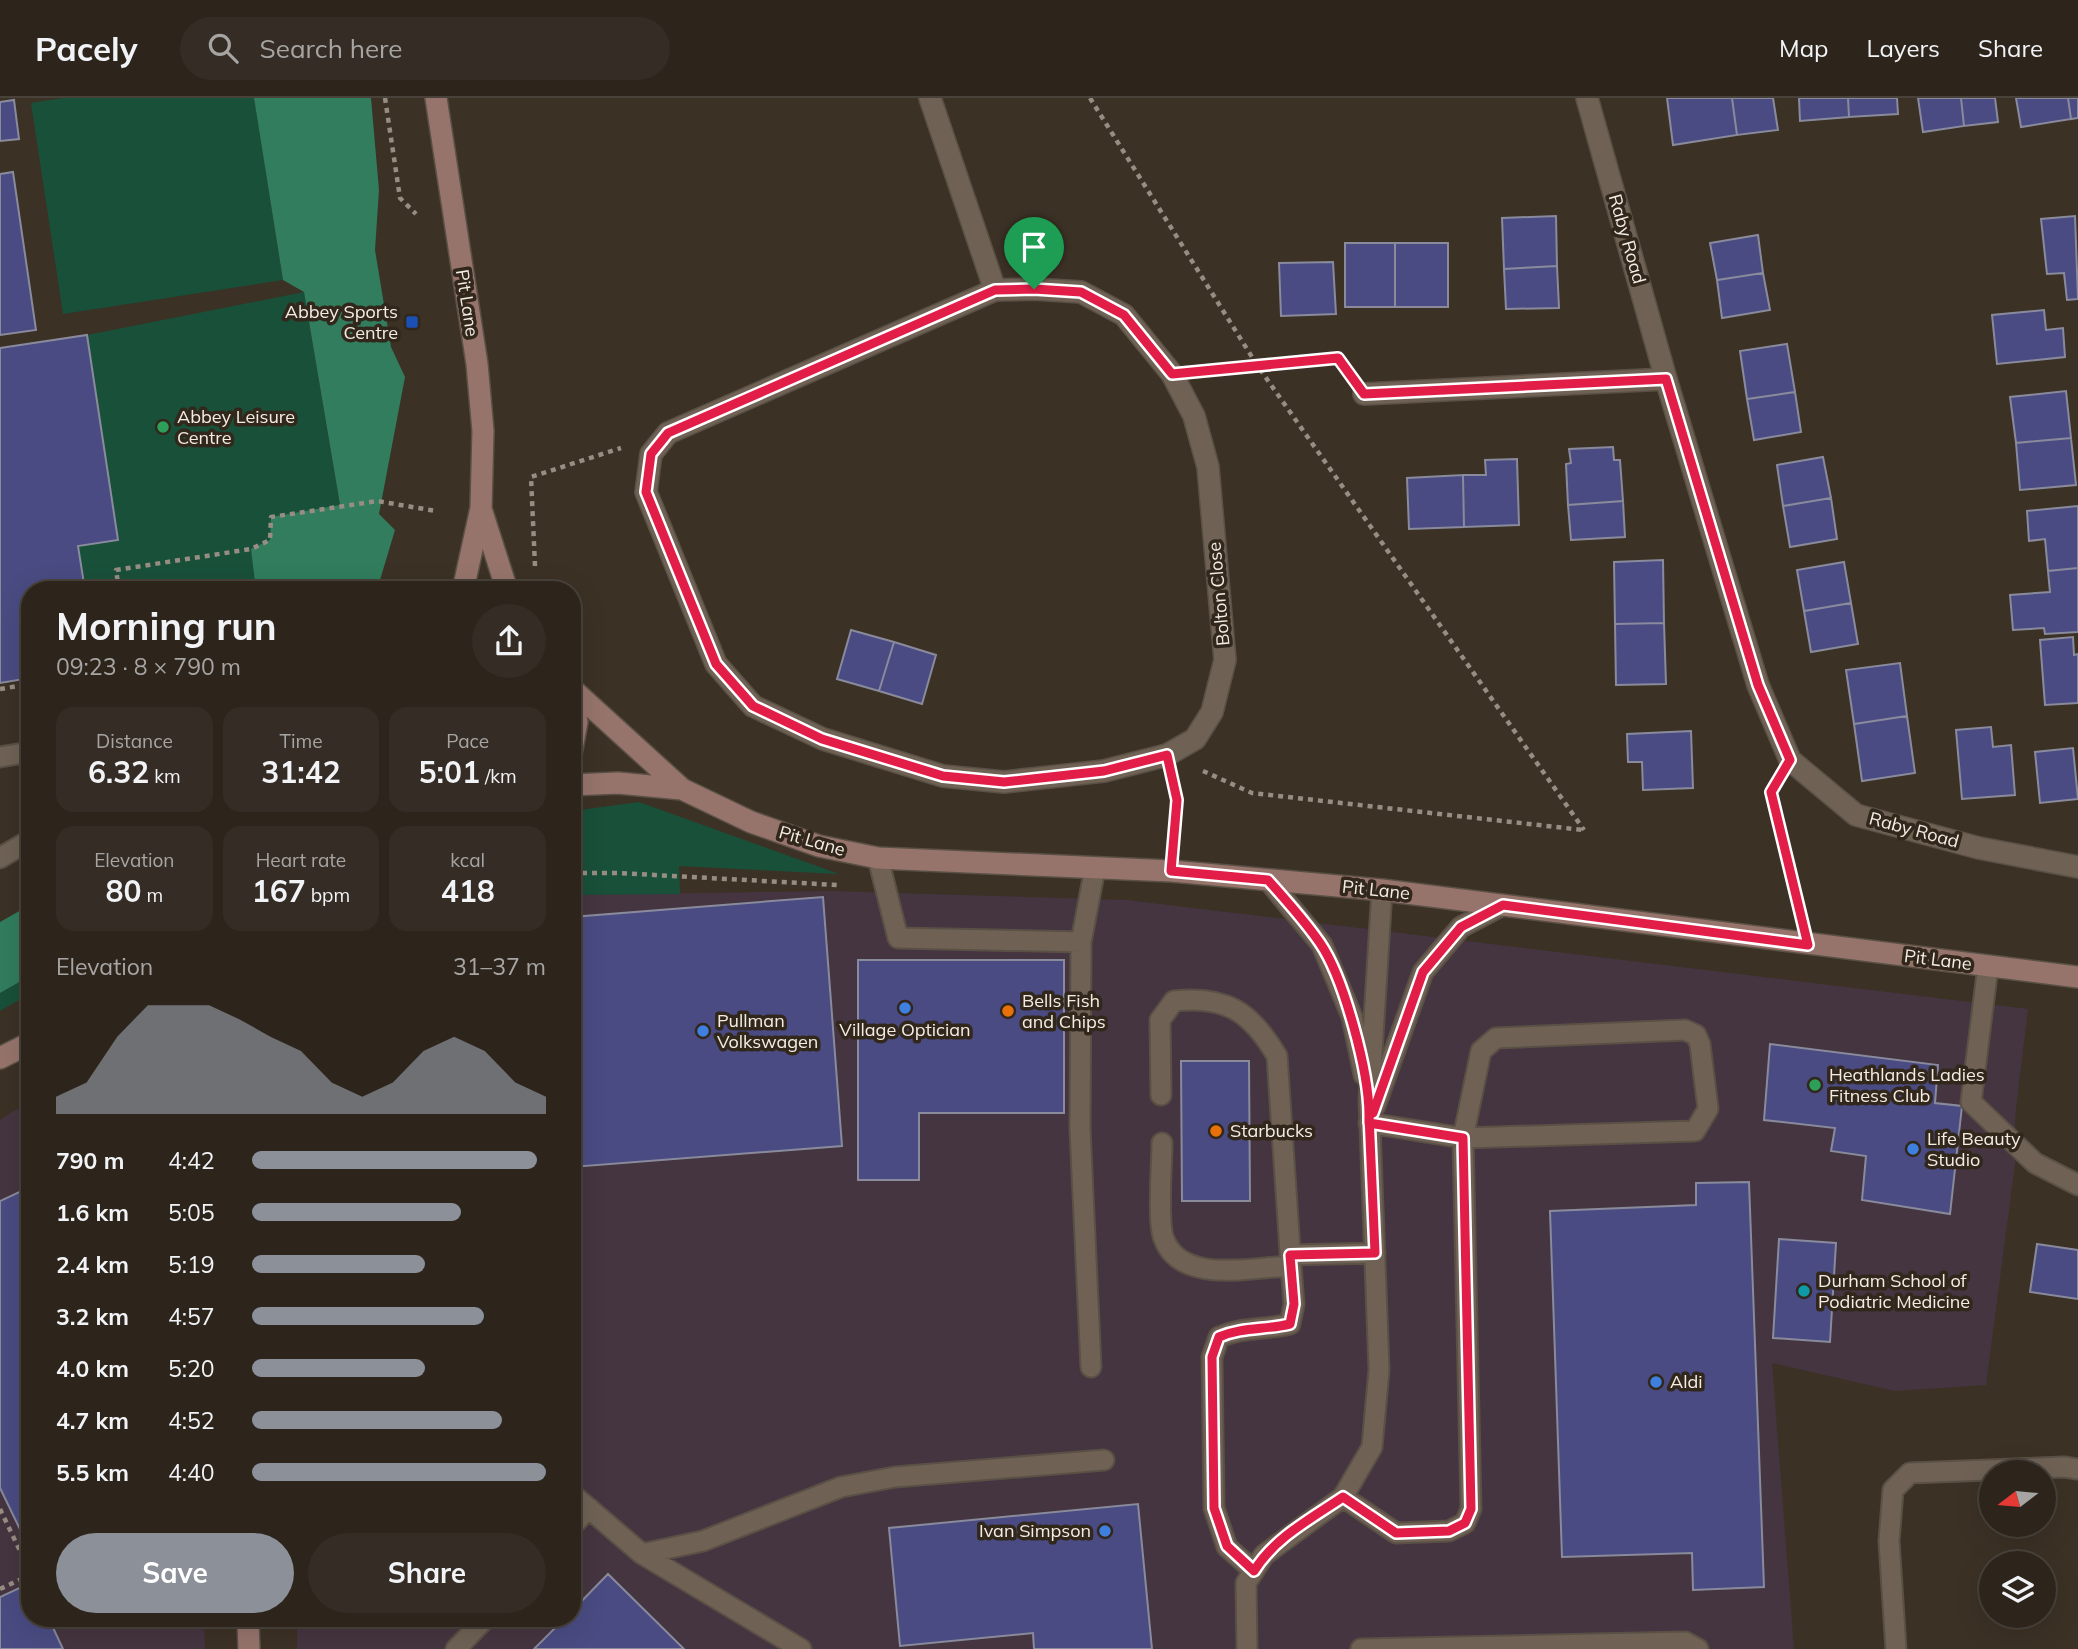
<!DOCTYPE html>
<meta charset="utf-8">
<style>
:root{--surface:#2d251c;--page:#352d25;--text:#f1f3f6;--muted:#a7a5a3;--line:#48423b;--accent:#8c9099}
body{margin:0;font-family:Mulish,sans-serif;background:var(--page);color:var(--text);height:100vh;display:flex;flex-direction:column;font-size:26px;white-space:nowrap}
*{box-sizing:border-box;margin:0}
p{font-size:23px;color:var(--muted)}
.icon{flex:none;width:38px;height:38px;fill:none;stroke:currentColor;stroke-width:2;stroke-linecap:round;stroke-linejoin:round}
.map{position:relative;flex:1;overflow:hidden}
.details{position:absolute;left:21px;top:483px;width:560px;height:1046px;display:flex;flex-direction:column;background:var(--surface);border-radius:28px;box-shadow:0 7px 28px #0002,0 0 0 2px var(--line)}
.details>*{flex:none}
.needle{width:46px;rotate:254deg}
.tools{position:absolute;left:1979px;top:1362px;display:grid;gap:14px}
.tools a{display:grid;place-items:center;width:77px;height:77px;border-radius:50%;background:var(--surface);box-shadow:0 7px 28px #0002,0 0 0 2px var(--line);font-size:35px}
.pin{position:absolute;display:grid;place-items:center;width:60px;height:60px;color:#fff;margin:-72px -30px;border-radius:50% 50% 50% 0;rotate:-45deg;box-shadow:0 0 7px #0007}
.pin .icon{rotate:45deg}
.round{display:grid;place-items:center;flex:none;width:74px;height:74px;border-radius:37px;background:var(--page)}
.overview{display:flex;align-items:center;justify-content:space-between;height:119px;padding:0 35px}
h1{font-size:38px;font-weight:700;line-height:52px}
.stats{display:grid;grid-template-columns:repeat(3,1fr);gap:10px;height:119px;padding:7px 35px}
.stats div{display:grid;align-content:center;border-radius:18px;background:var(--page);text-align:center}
.stats b{font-size:30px;font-weight:700}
.stats small{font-size:19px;font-weight:400}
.stats p{font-size:19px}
.chart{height:196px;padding:14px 35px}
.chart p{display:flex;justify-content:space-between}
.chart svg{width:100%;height:126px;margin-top:7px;fill:var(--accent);opacity:.7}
.button{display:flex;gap:14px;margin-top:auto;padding:14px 35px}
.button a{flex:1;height:80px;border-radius:42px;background:var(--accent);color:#fff;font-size:28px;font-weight:700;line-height:80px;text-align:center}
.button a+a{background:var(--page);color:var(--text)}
ul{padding:0 35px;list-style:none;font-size:23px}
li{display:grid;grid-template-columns:112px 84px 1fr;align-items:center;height:52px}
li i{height:18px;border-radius:9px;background:var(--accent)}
header{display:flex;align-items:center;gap:42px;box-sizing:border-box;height:98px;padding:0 35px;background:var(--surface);border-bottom:2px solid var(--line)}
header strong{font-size:33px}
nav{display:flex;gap:38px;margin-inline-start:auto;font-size:24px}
.search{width:490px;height:63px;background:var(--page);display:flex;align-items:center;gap:18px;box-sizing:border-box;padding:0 24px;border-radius:38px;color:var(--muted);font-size:26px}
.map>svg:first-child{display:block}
</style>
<header>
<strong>Pacely</strong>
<div class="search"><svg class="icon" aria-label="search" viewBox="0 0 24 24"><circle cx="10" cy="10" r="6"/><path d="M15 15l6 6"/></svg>Search here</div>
<nav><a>Map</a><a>Layers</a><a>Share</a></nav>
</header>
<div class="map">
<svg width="2078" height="1551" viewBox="0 0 2078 1551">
<rect width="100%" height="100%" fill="#3c3125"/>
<path fill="#453540" d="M830,793L1127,802L2028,911L2015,1019V1066L1986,1287L1895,1293L1772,1265L1794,1551H297V1521H572V797Z
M30,1010V1521H204L205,1551H0V1022L15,1012Z"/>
<path fill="#19503a" d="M62,0H254L283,182L63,216L31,5Z
M304,194L340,408L336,492H30V580L0,585V250L87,237Z
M639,704L839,776L679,768L680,796L572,797V713Z
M30,878V896L0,913V895Z"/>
<path fill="#317d5e" d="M254,0H371L379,92L375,152L391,249L405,279L379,416L395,432L377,492H256L251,451L270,442L271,419L340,407L304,194L283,182Z
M30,807V878L0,895V824Z"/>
<path fill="#4a4b82" stroke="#898a9c" stroke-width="2" d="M1667,0H1732L1737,37L1673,47Z
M1732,0H1773L1778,32L1737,37Z
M1799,0H1848L1849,19L1800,23Z
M1848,0H1897L1898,16L1849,19Z
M1918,0H1961L1964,28L1923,34Z
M1961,0H1995L1998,24L1964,28Z
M2016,0H2068L2071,21L2021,29Z
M2068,0H2078V20L2071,21Z
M14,2L19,41L0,43V4Z
M13,74L36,232L0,237V76Z
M1556,118L1557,168L1504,171L1502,120Z
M2075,118L2078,201L2067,202L2064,175L2047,176L2041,121Z
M1758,137L1763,175L1717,182L1710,145Z
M1345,145H1395V209H1345Z
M1395,145H1448V209H1395Z
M1333,164L1336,216L1281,218L1279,165Z
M1557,168L1559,210L1506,211L1504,171Z
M1763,175L1770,212L1722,220L1717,182Z
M2044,212L2046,232L2063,230L2065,259L1997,266L1992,217Z
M87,237L118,442L78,448L85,492H30V580L0,585V250Z
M1787,246L1795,294L1747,301L1740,253Z
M2066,293L2071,340L2016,345L2010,299Z
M1795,294L1801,334L1754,342L1747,301Z
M2071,340L2076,387L2020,392L2016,345Z
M1613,349L1614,362H1620L1623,403L1568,407L1566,366L1571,365L1569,351Z
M1823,359L1831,400L1783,408L1777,367Z
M1517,361L1519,427L1464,429L1463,377H1486L1485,362Z
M1463,377L1464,429L1409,431L1407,380Z
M1831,400L1837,441L1790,449L1783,408Z
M1623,403L1625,439L1571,442L1568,407Z
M2078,408V470L2048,473L2045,441L2029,443L2027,413Z
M1663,462L1664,525L1615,526L1614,464Z
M1844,464L1851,505L1804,513L1797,472Z
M2078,470V534L2045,536L2044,530L2013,532L2010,497L2050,494L2048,473Z
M1851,505L1858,546L1811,554L1804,513Z
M1664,525L1666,586L1616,587L1615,526Z
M851,532L894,544L879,593L837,581Z
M2073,539L2074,557L2078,556V605L2045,607L2040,542Z
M894,544L936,557L922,606L879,593Z
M1900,565L1907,618L1854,626L1846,572Z
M1907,618L1915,675L1862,683L1854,626Z
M1991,629L1993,649L2011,647L2015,697L1962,701L1956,632Z
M1691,633L1693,690L1643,692L1642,664H1628L1627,636Z
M2073,650L2078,701L2040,705L2035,654Z
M823,799L842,1048L572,1069V819Z
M858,862H1064V1015H919V1082H858Z
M1770,946L1938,967L1935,1005L1962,1008L1950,1116L1862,1102L1866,1058L1831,1053L1835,1030L1764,1022Z
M1181,963H1249L1250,1103H1182Z
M1749,1084L1764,1489L1693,1492L1692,1455L1562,1459L1550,1113L1696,1107V1085Z
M30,1089V1452L0,1390V1103Z
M1779,1141L1836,1145L1830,1244L1773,1240Z
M2037,1146L2078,1152V1201L2030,1194Z
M1138,1406L1152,1551H1034L1033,1535L900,1548L889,1430Z
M608,1476L684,1551H534L564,1521H572V1513Z
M30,1485V1521H49L63,1551H0V1499Z"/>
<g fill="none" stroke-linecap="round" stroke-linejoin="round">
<defs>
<path id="lane" d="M0,659L30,654
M0,760L30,742
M878,760L898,840L1081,844L1095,770
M1268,782L1322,847L1352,919L1364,977
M1081,844L1080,1031L1091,1269
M1988,868L1971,1004L2035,1065L2078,1087
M1161,997L1160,922L1174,903C1226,897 1251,914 1277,958L1291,1168C1253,1169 1181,1187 1164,1141C1157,1125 1162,1066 1162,1045
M1375,1008L1423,874L1461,829L1503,807
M1290,1157L1375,1155
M572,1396L642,1456L703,1443L841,1389L895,1379L1104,1362
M1343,1399L1396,1435L1449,1433L1465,1425L1471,1411L1463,1040L1481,953L1496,940L1685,932L1696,937L1700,946L1708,1011L1695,1033L1463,1040L1369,1025
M572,1428L589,1410
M642,1456L801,1551
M1254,1473L1227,1449L1214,1410L1212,1259L1219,1239C1242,1229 1265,1232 1290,1226L1294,1206L1291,1168
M456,1551L485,1521
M1247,1551L1246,1485L1264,1457L1343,1399L1372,1349L1379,1272L1369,1002L1382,792
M1361,1551L1685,1544L1698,1551
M1896,1551L1889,1443L1893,1392L1910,1375L2064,1369L2078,1371"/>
<path id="street" d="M930,0L995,192
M1587,0L1666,281L1758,587L1790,662L1856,717L1979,750L2078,769
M1034,191L1081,194L1124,217L1172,276L1194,318L1208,369L1225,562L1212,614L1195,641L1167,657L1104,673L1004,684L943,678L823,641L753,608L716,566L646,394L651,356L668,335L995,192Z
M1364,296L1666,281"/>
<path id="secondary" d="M436,0L477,266L483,333L481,410L463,492
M482,414L507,492
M572,591L682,691L751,724L819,748L878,760L1171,773L1382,792L2078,879
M572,600L577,624L572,651
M572,687L618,685L682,691
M0,960L30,945
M248,1521L249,1551"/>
</defs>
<use href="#lane" stroke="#5a5045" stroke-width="23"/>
<use href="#street" stroke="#5a5045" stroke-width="24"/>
<use href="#secondary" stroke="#5a5045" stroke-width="24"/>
<path stroke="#978d83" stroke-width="4.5" stroke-dasharray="5 5" stroke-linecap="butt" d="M385,0L400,100L416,116
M1090,0L1257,267L1584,732
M1204,273L1338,260L1346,272
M535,468L531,379L621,350
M119,492L116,472L251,451L270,442L271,419L377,403L436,413
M0,591L30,586
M1203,673L1252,695L1583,732
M1774,690L1771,694L1800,813
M1173,742L1177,702L1174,688
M572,775H618L837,787
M0,1411L30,1474
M0,1491L30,1477"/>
<use href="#lane" stroke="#6f6255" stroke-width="19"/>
<use href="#street" stroke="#6f6255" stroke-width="21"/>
<use href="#secondary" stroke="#96746c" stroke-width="21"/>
</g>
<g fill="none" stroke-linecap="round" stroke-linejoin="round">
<defs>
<path id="route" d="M1034,191L995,192L668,335L651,356L646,394L716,566L753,608L822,641L943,678L1004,684L1104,673L1167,657L1177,702L1171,773L1268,782C1286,802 1305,823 1320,845C1344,880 1369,974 1369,1017L1375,1155L1290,1157L1294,1206L1290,1226C1265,1232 1242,1229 1219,1239L1212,1259L1214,1410L1227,1448L1254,1473C1274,1440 1312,1420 1343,1399L1396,1435L1449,1433L1465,1425L1471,1411L1463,1040L1369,1025V1017L1373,1015L1423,874L1461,829L1503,807L1808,847L1771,694L1790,662L1758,587L1666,281L1364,296L1338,260L1172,276L1124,217L1081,194L1034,191"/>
</defs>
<use href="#route" stroke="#fff" stroke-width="14"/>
<use href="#route" stroke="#e11d48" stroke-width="9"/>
</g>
<rect fill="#1a4fb4" stroke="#32271b" stroke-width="2.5" x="405" y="217" width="14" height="14" rx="3.5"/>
<g fill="#2e9e5b" stroke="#32271b" stroke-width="2.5">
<circle cx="163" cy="329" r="7"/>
<circle cx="1815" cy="987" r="7"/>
</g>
<g fill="#3f7fe0" stroke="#32271b" stroke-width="2.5">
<circle cx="905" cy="910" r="7"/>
<circle cx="703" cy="933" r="7"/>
<circle cx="1913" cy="1051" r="7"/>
<circle cx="1656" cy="1284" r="7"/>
<circle cx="1105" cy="1433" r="7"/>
</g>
<g fill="#e8710a" stroke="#32271b" stroke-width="2.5">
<circle cx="1008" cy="913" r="7"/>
<circle cx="1216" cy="1033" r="7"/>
</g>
<circle fill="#0f9aa8" stroke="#32271b" stroke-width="2.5" cx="1804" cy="1193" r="7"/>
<g text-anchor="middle" stroke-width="7" stroke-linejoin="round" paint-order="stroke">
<g font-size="18" fill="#f5ede5" stroke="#32271b">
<text transform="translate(1627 141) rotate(74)" y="6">Raby Road</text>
<text transform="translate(467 205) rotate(81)" y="6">Pit Lane</text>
<text transform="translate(1219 496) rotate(-95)" y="6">Bolton Close</text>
<text transform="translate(1914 732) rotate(15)" y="6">Raby Road</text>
<text transform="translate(812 743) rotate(16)" y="6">Pit Lane</text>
<text transform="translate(1376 792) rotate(6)" y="6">Pit Lane</text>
<text transform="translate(1938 862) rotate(7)" y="6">Pit Lane</text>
</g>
<g font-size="18" fill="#f5ede5" stroke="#32271b" text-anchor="start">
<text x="398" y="220" text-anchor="end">Abbey Sports<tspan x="398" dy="21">Centre</tspan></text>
<text x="177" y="325">Abbey Leisure<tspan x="177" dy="21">Centre</tspan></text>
<text x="1022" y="909">Bells Fish<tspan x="1022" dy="21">and Chips</tspan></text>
<text x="717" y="929">Pullman<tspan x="717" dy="21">Volkswagen</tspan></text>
<text x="905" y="938" text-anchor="middle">Village Optician</text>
<text x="1829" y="983">Heathlands Ladies<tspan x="1829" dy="21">Fitness Club</tspan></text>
<text x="1230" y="1039">Starbucks</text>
<text x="1927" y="1047">Life Beauty<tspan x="1927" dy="21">Studio</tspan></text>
<text x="1818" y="1189">Durham School of<tspan x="1818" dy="21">Podiatric Medicine</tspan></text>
<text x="1670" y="1290">Aldi</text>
<text x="1091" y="1439" text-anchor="end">Ivan Simpson</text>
</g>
</g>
</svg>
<div class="tools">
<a><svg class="needle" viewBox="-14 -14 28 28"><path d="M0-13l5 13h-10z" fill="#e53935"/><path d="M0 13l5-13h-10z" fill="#a7a5a3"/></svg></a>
<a><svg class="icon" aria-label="layers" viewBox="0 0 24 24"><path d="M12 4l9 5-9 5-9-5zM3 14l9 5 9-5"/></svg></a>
</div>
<div class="pin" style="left:1034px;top:191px;background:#1e9e55"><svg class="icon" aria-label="arrive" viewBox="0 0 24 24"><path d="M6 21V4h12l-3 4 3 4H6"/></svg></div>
<section class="details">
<div class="overview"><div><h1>Morning run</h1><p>09:23 · 8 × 790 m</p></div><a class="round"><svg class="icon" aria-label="share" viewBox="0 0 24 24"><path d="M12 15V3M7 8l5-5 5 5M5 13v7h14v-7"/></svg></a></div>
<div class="stats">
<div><p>Distance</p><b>6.32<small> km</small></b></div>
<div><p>Time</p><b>31:42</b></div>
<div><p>Pace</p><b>5:01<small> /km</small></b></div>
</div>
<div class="stats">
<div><p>Elevation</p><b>80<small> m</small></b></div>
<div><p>Heart rate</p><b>167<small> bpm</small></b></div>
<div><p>kcal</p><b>418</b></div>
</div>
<div class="chart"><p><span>Elevation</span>31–37 m</p>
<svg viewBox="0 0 160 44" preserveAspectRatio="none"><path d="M0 44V38L10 33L20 17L30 6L40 6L50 6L60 11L70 17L80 22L90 33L100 38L110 33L120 22L130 17L140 22L150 33L160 38V44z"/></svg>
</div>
<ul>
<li><b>790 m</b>4:42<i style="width:97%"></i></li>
<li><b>1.6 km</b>5:05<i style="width:71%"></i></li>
<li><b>2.4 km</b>5:19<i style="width:59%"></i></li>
<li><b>3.2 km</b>4:57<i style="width:79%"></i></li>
<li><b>4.0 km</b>5:20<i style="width:59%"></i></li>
<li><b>4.7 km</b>4:52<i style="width:85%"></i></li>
<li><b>5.5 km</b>4:40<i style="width:100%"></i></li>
</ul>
<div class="button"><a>Save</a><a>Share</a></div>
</section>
</div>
